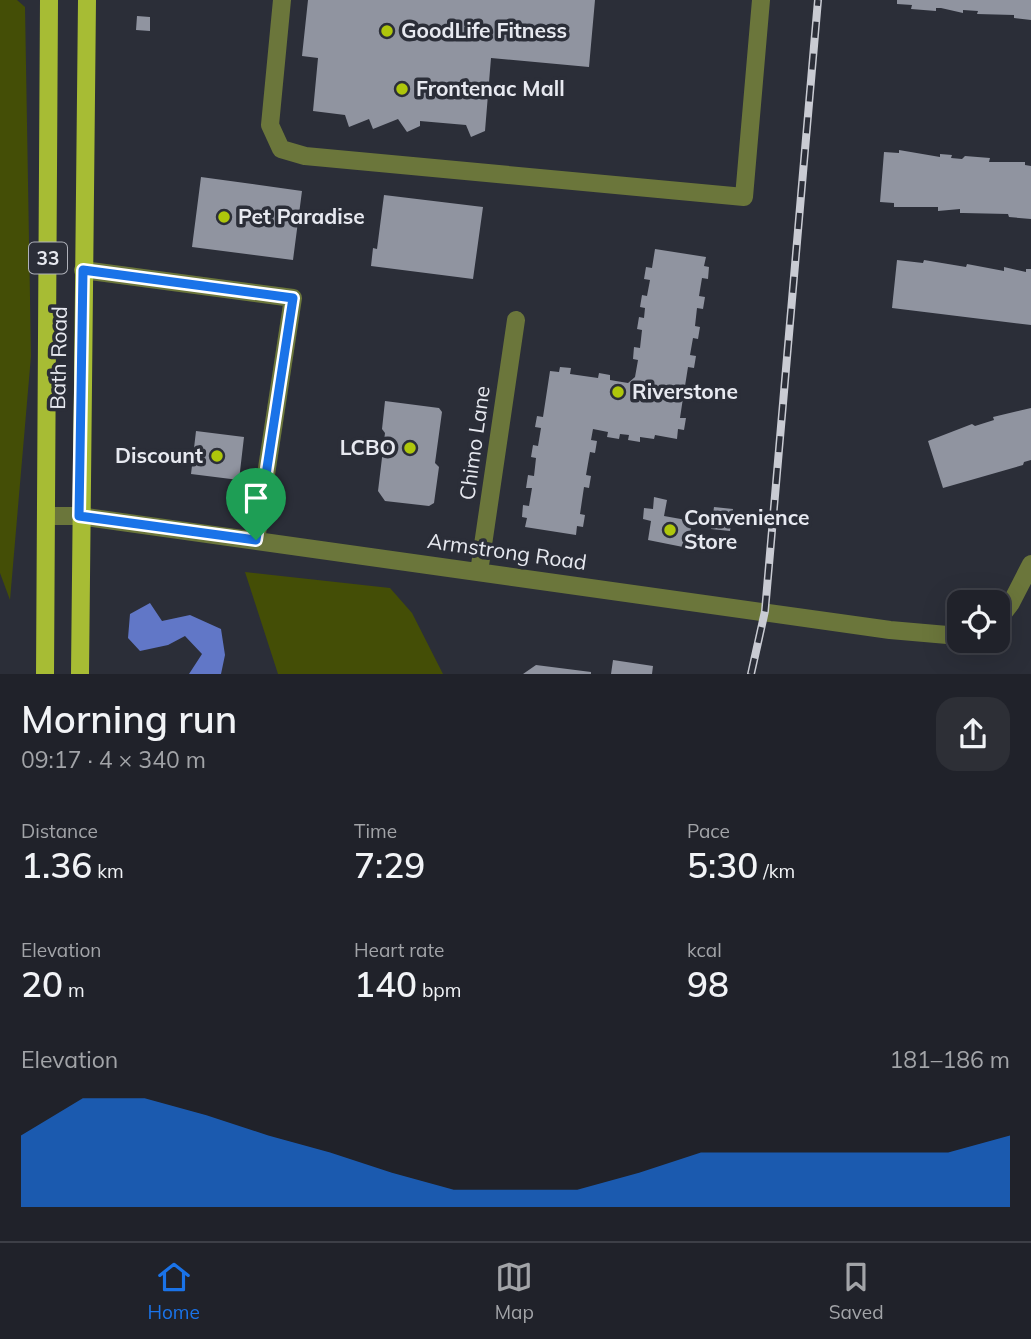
<!DOCTYPE html>
<meta charset="utf-8">
<style>
:root{--surface:#20222a;--page:#2d2f36;--text:#f1f3f6;--muted:#a2a4a8;--line:#3d3f47;--accent:#1a73e8}
body{margin:0;font-family:Mulish,sans-serif;background:var(--page);color:var(--text);height:100vh;display:flex;flex-direction:column;font-size:26px;white-space:nowrap}
*{box-sizing:border-box;margin:0}
p{font-size:23px;color:var(--muted)}
.icon{flex:none;width:38px;height:38px;fill:none;stroke:currentColor;stroke-width:2;stroke-linecap:round;stroke-linejoin:round}
.map{position:relative;height:674px;overflow:hidden}
.sheet{display:flex;flex-direction:column;background:var(--surface);flex:1}
.sheet>*{flex:none}
.tools{position:absolute;left:947px;top:590px;display:grid;gap:14px}
.tools a{display:grid;place-items:center;width:63px;height:63px;border-radius:14px;background:var(--surface);box-shadow:0 7px 28px #0002,0 0 0 2px var(--line);font-size:35px}
.pin{position:absolute;display:grid;place-items:center;width:60px;height:60px;color:#fff;margin:-72px -30px;border-radius:50% 50% 50% 0;rotate:-45deg;box-shadow:0 0 7px #0007}
.pin .icon{rotate:45deg}
.round{display:grid;place-items:center;flex:none;width:74px;height:74px;border-radius:21px;background:var(--page)}
.summary{display:flex;align-items:center;justify-content:space-between;height:119px;padding:0 21px}
h1{font-size:38px;font-weight:600;line-height:52px}
.metrics{display:grid;grid-template-columns:repeat(3,1fr);gap:10px;height:119px;padding:7px 21px}
.metrics div{display:grid;align-content:center}
.metrics b{font-size:35px;font-weight:600}
.metrics small{font-size:19px;font-weight:400}
.metrics p{font-size:19px}
.chart{height:196px;padding:14px 21px}
.chart p{display:flex;justify-content:space-between}
.chart svg{width:100%;height:126px;margin-top:7px;fill:var(--accent);opacity:.7}
.menu{display:flex;justify-content:space-around;align-items:center;height:98px;border-top:2px solid var(--line);background:var(--surface);font-size:19px;color:var(--muted)}
.menu a{display:grid;justify-items:center;gap:4px}
.menu .active{color:var(--accent)}
.map>svg:first-child{display:block}
</style>
<div class="map">
<svg width="1031" height="674" viewBox="0 0 1031 674">
<rect width="100%" height="100%" fill="#2b2e38"/>
<path fill="#444e06" d="M0,0H17L25,7L31,356L10,600L0,573Z
M245,572L390,588L412,613L443,674H278Z"/>
<path fill="#6177c7" d="M150,603L162,621L190,615L221,629L225,655L221,674H189L202,654L185,636L168,645L140,651L128,638L130,614Z"/>
<path fill="#9094a0" d="M308,0H595L589,67L491,58L485,131L471,137L466,125L420,121V126L407,132L398,119L373,129L369,119L349,127L345,115L313,111L318,58L302,56Z
M897,0H1031V20L1014,18V15L977,14L978,11L963,10V13L941,8H936V11L911,9L912,5L897,4Z
M137,16L150,17V31L136,30Z
M899,150L940,157V154L952,155L951,158L962,159L965,156L990,158L989,162H1025V165L1031,166V219L1009,217L1008,214L963,213H960V209L938,211V207H894V203L880,202L884,152L899,153Z
M201,177L302,191L293,260L192,247Z
M384,195L483,207L473,279L371,266L373,248L377,249Z
M655,249L706,257L704,266L709,267L708,279L702,278L699,296L705,297L703,309L697,308L695,326L700,327L698,339L693,338L690,355L696,356L694,368L688,367L685,386L691,387L689,399L683,398L680,418H686L684,430L678,429L677,439L655,435L654,439L640,437V442L628,440L629,435L620,434L619,439L607,437L608,432L593,429L591,440L597,441L595,453L590,452L586,475L591,476L589,488L584,487L580,514L585,515L583,527L577,526L576,535L525,527L527,518L522,517L523,505L529,506L532,488H526L528,475L534,476L536,458L531,457L533,445L538,446L541,428L535,427L537,416L543,417L550,371L559,372L560,367L571,368L570,374L598,378L599,373L610,375V380L628,383L635,377L638,360L633,359L634,347L640,348L642,330L637,329L639,317L644,318L645,308L640,307L642,295L647,296L650,280L644,279L646,267L652,268Z
M897,260L923,263L924,260L966,267L967,264L1004,271V267L1026,272V269H1031V325L892,308Z
M385,401L439,408L442,412L435,463L439,467L434,503L429,506L385,501L378,491L385,433L382,429Z
M1031,408V460L1024,462L1023,465L943,488L928,441L972,424L975,426L994,420L993,417Z
M196,431L244,437L239,480L191,474Z
M654,497L667,500L664,516L692,521L688,548L648,540L651,521L643,519L644,508L653,509Z
M714,507L733,509L730,531L711,529Z
M613,660L653,666L652,674H611Z
M536,665L591,672V674H523Z"/>
<g fill="none" stroke-linecap="round" stroke-linejoin="round">
<path stroke="#6b763b" stroke-width="18" d="M282,0L270,125L281,149L305,156L744,197L761,0
M83,270L293,298L256,540
M48,516H79L890,630L959,636
M479,572L516,320
M998,620L1011,603L1031,564"/>
<path stroke="#a7bc34" stroke-width="18" d="M45,674L49,0
M80,674L87,0"/>
<defs>
<path id="rail" d="M751,674L765,611L818,0"/>
</defs>
<use href="#rail" stroke="#c9cbd3" stroke-width="8"/>
<use href="#rail" stroke="#2b2e38" stroke-width="5" stroke-dasharray="16" stroke-linecap="butt"/>
</g>
<g fill="none" stroke-linecap="round" stroke-linejoin="round">
<defs>
<path id="route" d="M83,270L293,298L256,540L79,516Z"/>
</defs>
<use href="#route" stroke="#fff" stroke-width="14"/>
<use href="#route" stroke="#1a73e8" stroke-width="9"/>
</g>
<g fill="#aec60b" stroke="#2b2e38" stroke-width="2.5">
<circle cx="387" cy="31" r="7"/>
<circle cx="402" cy="89" r="7"/>
<circle cx="224" cy="217" r="7"/>
<circle cx="618" cy="392" r="7"/>
<circle cx="410" cy="448" r="7"/>
<circle cx="217" cy="456" r="7"/>
<circle cx="670" cy="530" r="7"/>
</g>
<g text-anchor="middle" stroke-width="7" stroke-linejoin="round" paint-order="stroke">
<rect fill="#2b2e38" stroke="#afb1b9" stroke-width="2" x="29" y="242.5" width="38" height="31" rx="5"/>
<g font-size="19" font-weight="bold" fill="#e7e9f0">
<text x="48" y="265">33</text>
</g>
<g font-size="21" font-weight="bold" fill="#e7e9f0" stroke="#2b2e38" text-anchor="start">
<text x="401" y="38">GoodLife Fitness</text>
<text x="416" y="96">Frontenac Mall</text>
<text x="238" y="224">Pet Paradise</text>
<text x="632" y="399">Riverstone</text>
<text x="396" y="455" text-anchor="end">LCBO</text>
<text x="203" y="463" text-anchor="end">Discount</text>
<text x="684" y="525">Convenience<tspan x="684" dy="24">Store</tspan></text>
</g>
<g font-size="21" fill="#e7e9f0" stroke="#2b2e38">
<text transform="translate(59 358) rotate(-89)" y="7">Bath Road</text>
<text transform="translate(475 443) rotate(-82)" y="7">Chimo Lane</text>
<text transform="translate(507 552) rotate(8)" y="7">Armstrong Road</text>
</g>
</g>
</svg>
<div class="tools">
<a><svg class="icon" aria-label="locate" viewBox="0 0 24 24"><circle cx="12" cy="12" r="6"/><path d="M12 2v4M12 18v4M2 12h4M18 12h4"/></svg></a>
</div>
<div class="pin" style="left:256px;top:540px;background:#1e9e55"><svg class="icon" aria-label="arrive" viewBox="0 0 24 24"><path d="M6 21V4h12l-3 4 3 4H6"/></svg></div>
</div>
<section class="sheet">
<div class="summary"><div><h1>Morning run</h1><p>09:17 · 4 × 340 m</p></div><a class="round"><svg class="icon" aria-label="share" viewBox="0 0 24 24"><path d="M12 15V3M7 8l5-5 5 5M5 13v7h14v-7"/></svg></a></div>
<div class="metrics">
<div><p>Distance</p><b>1.36<small> km</small></b></div>
<div><p>Time</p><b>7:29</b></div>
<div><p>Pace</p><b>5:30<small> /km</small></b></div>
</div>
<div class="metrics">
<div><p>Elevation</p><b>20<small> m</small></b></div>
<div><p>Heart rate</p><b>140<small> bpm</small></b></div>
<div><p>kcal</p><b>98</b></div>
</div>
<div class="chart"><p><span>Elevation</span>181–186 m</p>
<svg viewBox="0 0 160 44" preserveAspectRatio="none"><path d="M0 44V19L10 6L20 6L30 12L40 19L50 25L60 32L70 38L80 38L90 38L100 32L110 25L120 25L130 25L140 25L150 25L160 19V44z"/></svg>
</div>
</section>
<nav class="menu">
<a class="active"><svg class="icon" aria-label="home" viewBox="0 0 24 24"><path d="M3 11l9-7 9 7M6 9v11h12V9"/></svg>Home</a>
<a><svg class="icon" aria-label="map" viewBox="0 0 24 24"><path d="M3 6l6-2 6 2 6-2v14l-6 2-6-2-6 2zM9 4v14M15 6v14"/></svg>Map</a>
<a><svg class="icon" aria-label="saved" viewBox="0 0 24 24"><path d="M7 4h10v16l-5-4-5 4z"/></svg>Saved</a>
</nav>
